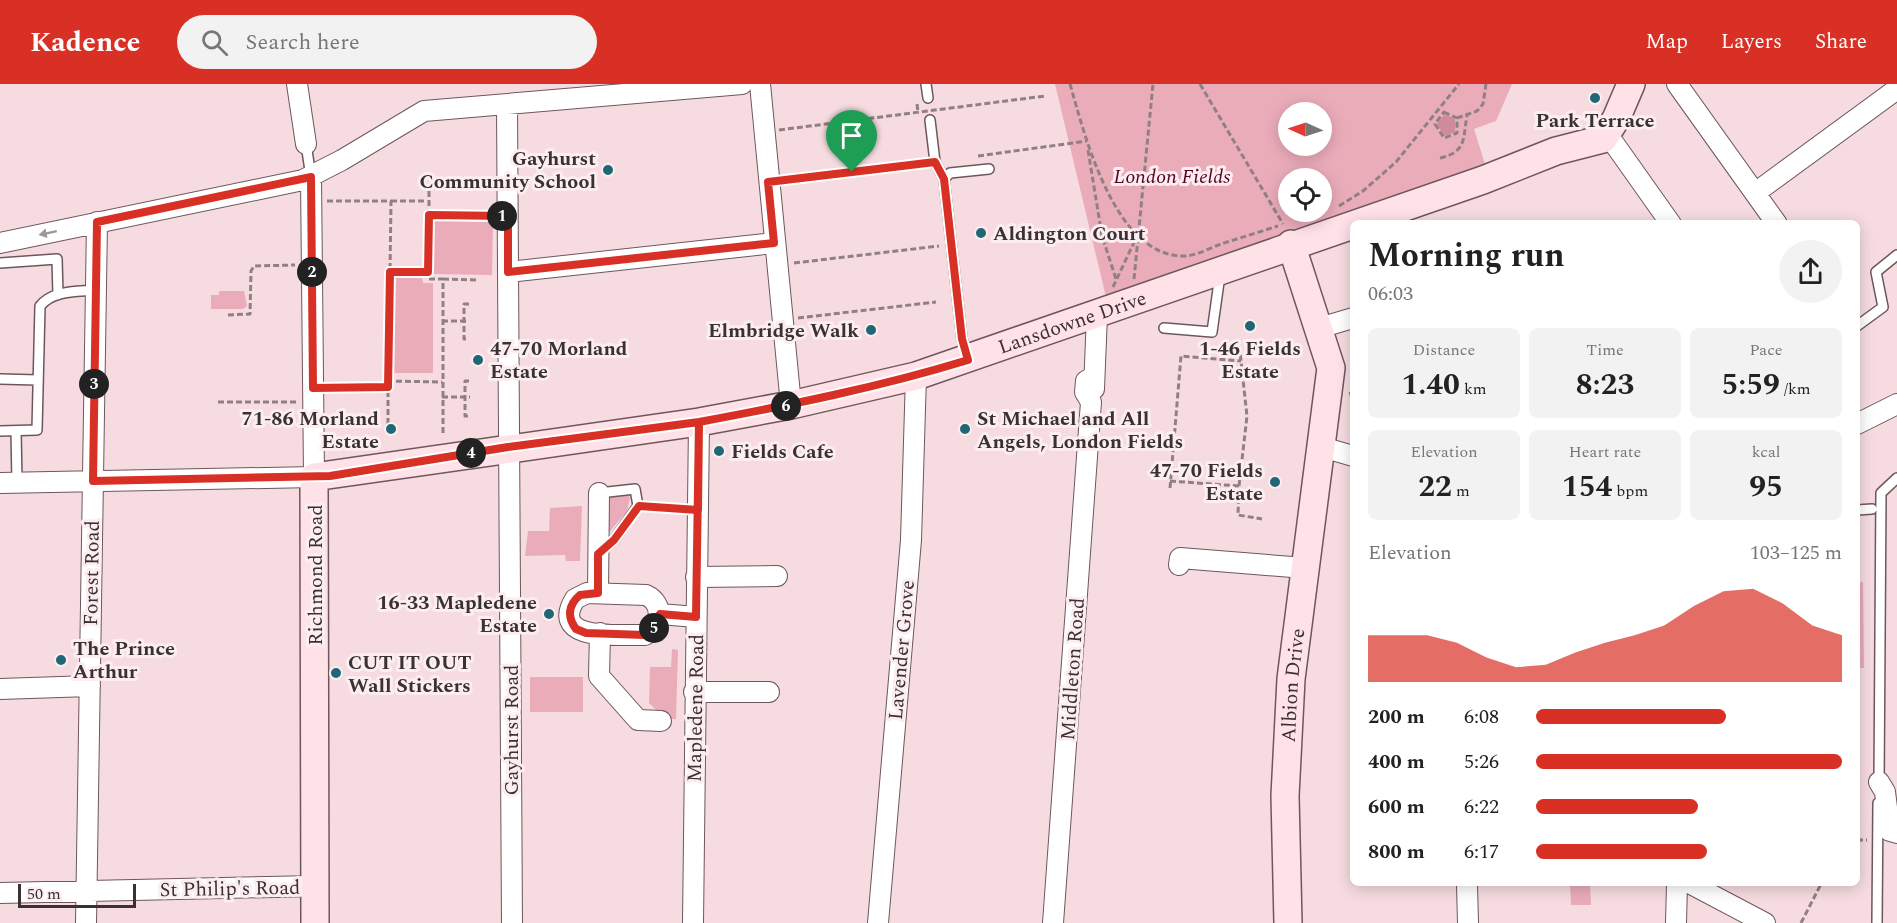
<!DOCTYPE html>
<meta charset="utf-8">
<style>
:root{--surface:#fff;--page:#f2f2f2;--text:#222;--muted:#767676;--accent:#d93025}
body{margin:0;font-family:Spectral,serif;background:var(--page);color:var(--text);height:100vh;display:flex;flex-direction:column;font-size:22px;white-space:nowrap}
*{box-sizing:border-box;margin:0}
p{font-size:20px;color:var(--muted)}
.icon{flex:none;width:33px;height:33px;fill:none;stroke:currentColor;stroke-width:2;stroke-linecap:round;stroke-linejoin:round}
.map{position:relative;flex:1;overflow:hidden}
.side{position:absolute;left:1350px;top:136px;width:510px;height:666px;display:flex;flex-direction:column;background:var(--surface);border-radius:9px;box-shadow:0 3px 15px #0003}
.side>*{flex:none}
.needle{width:39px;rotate:273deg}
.tools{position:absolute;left:1278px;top:18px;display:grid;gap:12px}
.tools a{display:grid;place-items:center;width:54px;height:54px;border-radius:50%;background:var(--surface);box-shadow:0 3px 15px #0003;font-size:30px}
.scale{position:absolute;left:18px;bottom:15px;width:118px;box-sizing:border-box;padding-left:6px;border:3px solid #3a3132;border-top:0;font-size:16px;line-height:21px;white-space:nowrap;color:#3a3132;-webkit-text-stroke:4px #fcedf0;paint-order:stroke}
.pin{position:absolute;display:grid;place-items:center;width:51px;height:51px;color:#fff;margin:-62px -26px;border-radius:50% 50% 50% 0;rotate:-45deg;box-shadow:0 0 6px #0007}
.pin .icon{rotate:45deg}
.km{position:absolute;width:30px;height:30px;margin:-15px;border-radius:50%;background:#222;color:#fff;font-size:16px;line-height:30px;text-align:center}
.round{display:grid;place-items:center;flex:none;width:63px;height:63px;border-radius:32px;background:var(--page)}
.summary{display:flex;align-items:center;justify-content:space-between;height:102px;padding:0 18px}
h1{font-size:33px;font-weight:700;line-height:45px}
.metrics{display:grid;grid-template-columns:repeat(3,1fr);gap:9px;height:102px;padding:6px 18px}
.metrics div{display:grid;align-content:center;border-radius:9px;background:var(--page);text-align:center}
.metrics b{font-size:30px;font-weight:700}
.metrics small{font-size:16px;font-weight:400}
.metrics p{font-size:16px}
.chart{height:168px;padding:12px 18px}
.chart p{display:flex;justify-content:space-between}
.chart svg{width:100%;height:108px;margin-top:6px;fill:var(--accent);opacity:.7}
ul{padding:0 18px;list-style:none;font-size:20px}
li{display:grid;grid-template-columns:96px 72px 1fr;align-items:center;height:45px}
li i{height:15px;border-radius:8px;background:var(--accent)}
header{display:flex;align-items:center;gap:36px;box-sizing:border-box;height:84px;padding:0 30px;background:var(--accent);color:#fff}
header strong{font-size:28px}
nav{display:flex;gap:33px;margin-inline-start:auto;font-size:21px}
.search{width:420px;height:54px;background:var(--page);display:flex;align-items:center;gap:15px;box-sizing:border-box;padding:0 21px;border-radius:33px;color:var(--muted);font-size:22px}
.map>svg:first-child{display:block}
</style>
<header>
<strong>Kadence</strong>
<div class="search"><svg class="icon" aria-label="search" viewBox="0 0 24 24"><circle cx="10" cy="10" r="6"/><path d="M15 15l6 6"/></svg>Search here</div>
<nav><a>Map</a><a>Layers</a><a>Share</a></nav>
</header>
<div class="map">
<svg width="1897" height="839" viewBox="0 0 1897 839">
<rect width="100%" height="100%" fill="#f6dce1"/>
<path fill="#ebacba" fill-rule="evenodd" d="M1055,0H1512L1496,37L1474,45L1485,80L1106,213ZM1288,28H1322V62H1288ZM1288,94H1322V128H1288Z
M432,137L493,138L492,191L431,190Z
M391,192H422L423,199H433V289H391Z
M219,207H244L247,222L243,225H211V211H219Z
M627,409L630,414L627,427L607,451L606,412Z
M582,422L580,477H566L565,471L525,472L528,447H549L550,424Z
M1857,498H1863L1864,584H1857Z
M672,565L678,566L676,635H665L649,619L650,583H671Z
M530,593H583V628H530Z
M1570,800H1590L1591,821H1571Z"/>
<path fill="#cf8b9a" d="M1445,30L1455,35V48L1444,52L1437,40Z"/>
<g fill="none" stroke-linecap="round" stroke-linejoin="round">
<defs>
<path id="lane" d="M926,0L928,14
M930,36L935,78L944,95L962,255L967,271
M306,60L311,93
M944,95L950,89L989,85
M0,179L57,175L58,211
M1857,242L1883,223L1876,188L1897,171
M1164,244L1212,248L1220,191
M0,295L38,296
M0,347L37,346L40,222C53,206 77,208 96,206
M16,347L17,398
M599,409L635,405L638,422L614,456L600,468
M1857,426L1872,425
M1879,699L1881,409L1897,394
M1877,839L1878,719"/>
<path id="street" d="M297,0L306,60
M760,0L791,321
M1677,0L1777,140
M507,21L512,839
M1608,51L1671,140
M1755,109L1897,5
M0,159L303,96L342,76L424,27L742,0
M508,188L774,159
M1319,244L1353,234
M1094,305L1097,230
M1857,340L1897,320
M1322,363L1353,372
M0,399L314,393L311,93
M1179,481L1180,474L1305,484
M696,493L777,492
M587,509L646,511C665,520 661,542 645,551C623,550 548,559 575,515Z
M598,509L599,409
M660,530L696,533
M600,549L599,592L638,636L661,637
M0,605L90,602
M694,608H769
M1879,698L1885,708L1890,747L1897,749
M1467,800L1468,839
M1691,800L1765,839
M0,809L316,802
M86,839L97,138
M693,839L699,338
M878,839L911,456L916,292
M1053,839L1091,318L1085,308L1086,297L1094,292
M1676,839L1677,800"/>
<g id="secondary">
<path id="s1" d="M315,839L314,393L699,338L791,321L916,292L1483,96L1556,67L1603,55L1616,35L1631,0"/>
<path id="s2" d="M1288,839L1285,712L1291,595L1331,284L1291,160"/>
</g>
</defs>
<use href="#lane" stroke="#6d575c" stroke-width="12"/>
<use href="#street" stroke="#6d575c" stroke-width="22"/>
<use href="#secondary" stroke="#6d575c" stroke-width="30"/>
<path stroke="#918083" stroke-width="3" stroke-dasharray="6 3" stroke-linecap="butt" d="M1070,0C1085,52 1115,175 1186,172C1197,171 1210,164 1221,160C1240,154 1259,148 1278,142
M1200,0L1283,140
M917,20L918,28
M1444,28L1457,34V49L1444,54L1435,40Z
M1457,34L1477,27L1483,20L1486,0
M1088,66L1102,152L1116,195
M978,72L1087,57
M1440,74C1467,68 1463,54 1467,31
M787,96L924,79
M327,117H391L390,188
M391,117H424
M1339,122L1363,107L1396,78L1459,0
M429,131V100
M794,179L939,162
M443,195L479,196
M1134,195L1153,0
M1113,203L1137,152
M469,220H464V255H469
M228,231L250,230L251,187L254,182L295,181
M798,234L936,218
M442,237H469
M388,297L390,188H428
M469,297H465V332H470
M330,304L388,303V297L442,298
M1350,308L1353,317
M442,313H470
M218,318H296
M388,340V303
M443,349V195H428L429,131L491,132
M1170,397L1239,402L1238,431L1262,435
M1239,402L1247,332L1240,268
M1170,404L1181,272L1241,277
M649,424L682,425
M1857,756H1867
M1801,839L1821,800"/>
<use href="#lane" stroke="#fff" stroke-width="9"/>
<use href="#street" stroke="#fff" stroke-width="20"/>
<use href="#secondary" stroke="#ffe1e8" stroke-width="27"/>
<path stroke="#918083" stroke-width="3" stroke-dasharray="6 3" stroke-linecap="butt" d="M779,46L1045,12"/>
</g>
<defs><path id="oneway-solid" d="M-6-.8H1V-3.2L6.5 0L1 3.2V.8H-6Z" transform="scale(1.5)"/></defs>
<use fill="#9c9898" href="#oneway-solid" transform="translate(48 149) rotate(168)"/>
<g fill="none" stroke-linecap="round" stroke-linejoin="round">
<defs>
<path id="route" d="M852,88L768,98L774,159L508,188V132L429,131L428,188H390L388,303L313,304L311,93L97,138L93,397L330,392L508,363L699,338L696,533L660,530L652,547L645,551L586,549L576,545C567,533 568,521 580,511L598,509V470L614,456L639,422L698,426L699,338C790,321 880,303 968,276L962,255L944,95L935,78L852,88"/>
</defs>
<use href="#route" stroke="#fff" stroke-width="12"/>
<use href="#route" stroke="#d93025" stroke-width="8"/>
</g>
<g fill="#206775" stroke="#fcedf0" stroke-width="2">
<circle cx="1595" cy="14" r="6"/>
<circle cx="608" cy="86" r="6"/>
<circle cx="981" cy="149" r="6"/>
<circle cx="1250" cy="242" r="6"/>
<circle cx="871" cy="246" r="6"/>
<circle cx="478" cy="276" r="6"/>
<circle cx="391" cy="345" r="6"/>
<circle cx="965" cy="345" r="6"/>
<circle cx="719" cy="367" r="6"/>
<circle cx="1275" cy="398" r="6"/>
<circle cx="549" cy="530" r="6"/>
<circle cx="61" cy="576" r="6"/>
<circle cx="336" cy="589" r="6"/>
</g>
<g text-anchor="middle" stroke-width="6" stroke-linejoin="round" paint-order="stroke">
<g font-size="20" font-weight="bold" fill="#3a3132" stroke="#fcedf0" text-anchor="start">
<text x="1595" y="43" text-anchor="middle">Park Terrace</text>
<text x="596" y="81" text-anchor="end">Gayhurst<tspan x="596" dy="23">Community School</tspan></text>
<text x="993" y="156">Aldington Court</text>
<text x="859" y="253" text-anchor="end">Elmbridge Walk</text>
<text x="490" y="271">47-70 Morland<tspan x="490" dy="23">Estate</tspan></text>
<text x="1250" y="271" text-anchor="middle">1-46 Fields<tspan x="1250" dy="23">Estate</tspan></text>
<text x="379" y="341" text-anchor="end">71-86 Morland<tspan x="379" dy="23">Estate</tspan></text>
<text x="977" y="341">St Michael and All<tspan x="977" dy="23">Angels, London Fields</tspan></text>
<text x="731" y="374">Fields Cafe</text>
<text x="1263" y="393" text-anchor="end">47-70 Fields<tspan x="1263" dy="23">Estate</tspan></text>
<text x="537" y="525" text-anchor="end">16-33 Mapledene<tspan x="537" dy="23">Estate</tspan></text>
<text x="73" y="571">The Prince<tspan x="73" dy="23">Arthur</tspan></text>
<text x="348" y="585">CUT IT OUT<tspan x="348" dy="23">Wall Stickers</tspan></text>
</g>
<g font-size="20" font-style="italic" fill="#550124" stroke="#fcedf0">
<text x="1172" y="99">London Fields</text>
</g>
<g font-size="20" fill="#3a3132" stroke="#fcedf0">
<text dy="7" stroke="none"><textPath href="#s1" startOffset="1222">Lansdowne Drive</textPath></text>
<text transform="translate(91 489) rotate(-89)" y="7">Forest Road</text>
<text transform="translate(315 491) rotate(-90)" y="7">Richmond Road</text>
<text transform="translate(901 566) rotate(-85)" y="7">Lavender Grove</text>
<text transform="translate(1072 585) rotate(-86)" y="7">Middleton Road</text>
<text dy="7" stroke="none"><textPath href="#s2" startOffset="238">Albion Drive</textPath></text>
<text transform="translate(695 624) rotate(-89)" y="7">Mapledene Road</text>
<text transform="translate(511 646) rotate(-90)" y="7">Gayhurst Road</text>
<text transform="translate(230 804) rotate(-1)" y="7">St Philip's Road</text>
</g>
</g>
</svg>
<div class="tools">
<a><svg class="needle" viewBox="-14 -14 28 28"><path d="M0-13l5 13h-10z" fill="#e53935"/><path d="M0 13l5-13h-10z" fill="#767676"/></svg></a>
<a><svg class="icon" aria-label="locate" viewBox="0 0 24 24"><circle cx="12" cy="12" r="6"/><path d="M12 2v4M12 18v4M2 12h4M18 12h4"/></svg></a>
</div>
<div class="scale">50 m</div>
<div class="pin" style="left:852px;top:88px;background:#1e9e55"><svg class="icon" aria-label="arrive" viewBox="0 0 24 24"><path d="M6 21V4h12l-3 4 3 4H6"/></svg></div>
<b class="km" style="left:502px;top:132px">1</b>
<b class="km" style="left:312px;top:188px">2</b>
<b class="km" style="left:94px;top:300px">3</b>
<b class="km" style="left:471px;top:369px">4</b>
<b class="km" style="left:654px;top:544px">5</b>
<b class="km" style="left:786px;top:322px">6</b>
<section class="side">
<div class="summary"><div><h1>Morning run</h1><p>06:03</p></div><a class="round"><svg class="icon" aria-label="share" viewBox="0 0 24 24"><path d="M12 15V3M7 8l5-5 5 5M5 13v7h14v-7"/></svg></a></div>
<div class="metrics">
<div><p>Distance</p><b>1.40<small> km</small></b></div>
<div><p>Time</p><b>8:23</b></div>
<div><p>Pace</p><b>5:59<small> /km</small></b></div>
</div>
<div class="metrics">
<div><p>Elevation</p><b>22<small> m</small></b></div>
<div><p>Heart rate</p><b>154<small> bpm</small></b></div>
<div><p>kcal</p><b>95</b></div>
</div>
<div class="chart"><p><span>Elevation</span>103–125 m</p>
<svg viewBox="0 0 160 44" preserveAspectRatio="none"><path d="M0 44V25L10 25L20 25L30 28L40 34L50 38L60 37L70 32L80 28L90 25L100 21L110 13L120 7L130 6L140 12L150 21L160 25V44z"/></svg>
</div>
<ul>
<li><b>200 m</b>6:08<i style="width:62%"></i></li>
<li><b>400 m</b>5:26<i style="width:100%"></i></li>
<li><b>600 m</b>6:22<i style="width:53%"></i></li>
<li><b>800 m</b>6:17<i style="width:56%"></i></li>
</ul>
</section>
</div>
